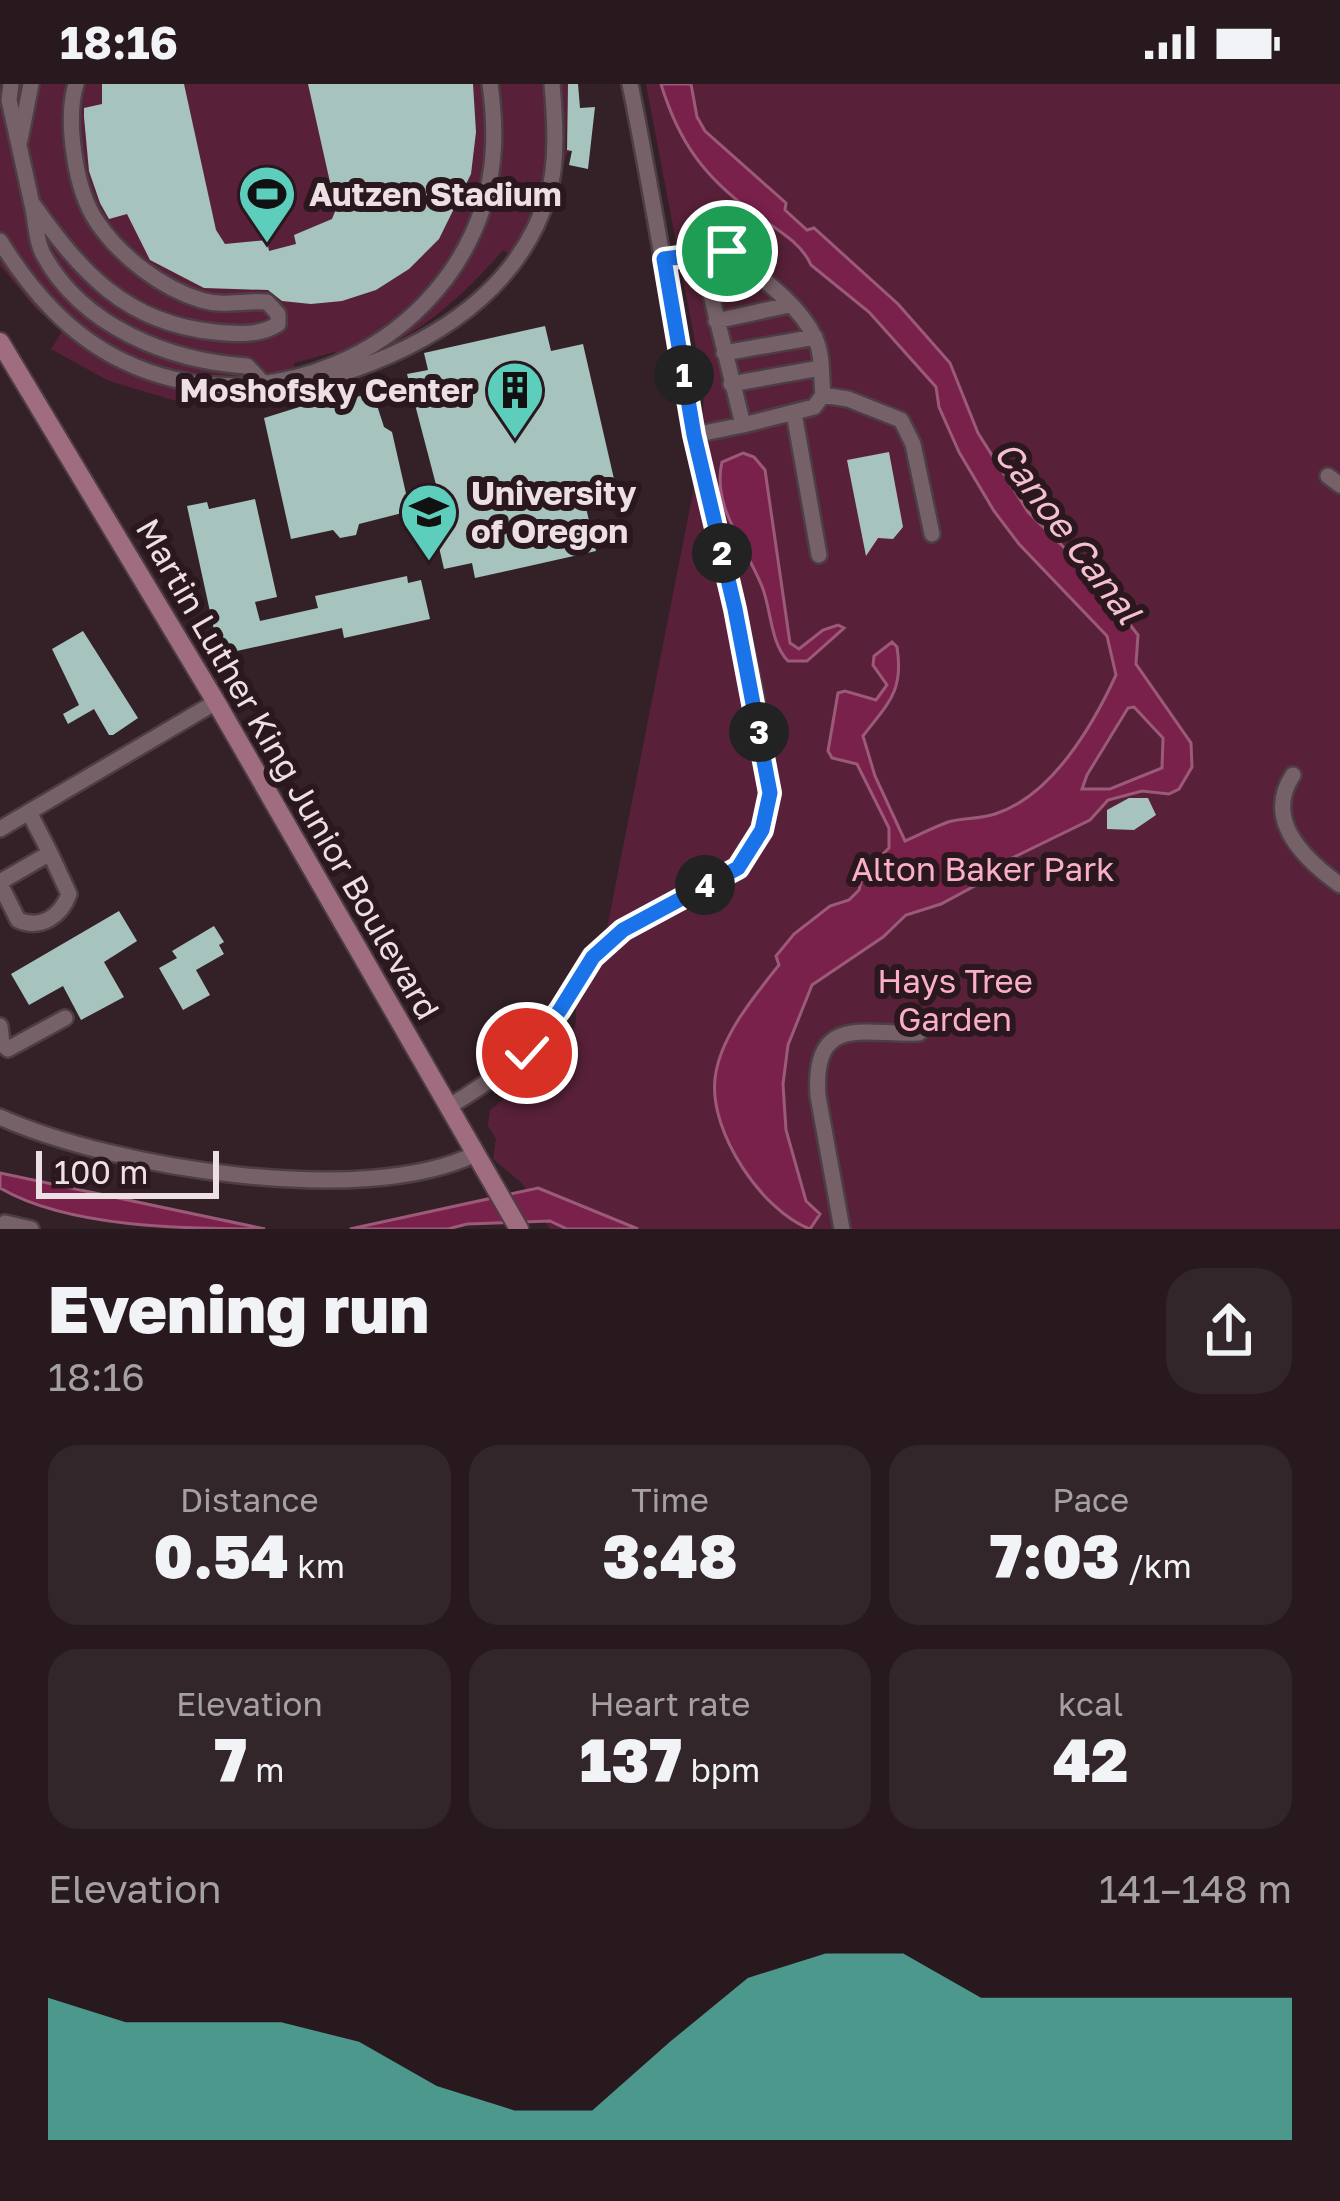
<!DOCTYPE html>
<meta charset="utf-8">
<style>
:root{--surface:#27191e;--page:#33262b;--text:#f1f3f6;--muted:#a4a0a4;--accent:#5ccebb}
body{margin:0;font-family:"Golos Text",sans-serif;background:var(--page);color:var(--text);height:100vh;display:flex;flex-direction:column;font-size:45px;white-space:nowrap}
*{box-sizing:border-box;margin:0}
p{font-size:39px;color:var(--muted)}
.icon{flex:none;width:66px;height:66px;fill:none;stroke:currentColor;stroke-width:2;stroke-linecap:round;stroke-linejoin:round}
.map{position:relative;height:1145px;overflow:hidden}
.panel{display:flex;flex-direction:column;background:var(--surface);flex:1}
.panel>*{flex:none}
.scale{position:absolute;left:36px;bottom:30px;width:183px;box-sizing:border-box;padding-left:12px;border:6px solid #ede0e4;border-top:0;font-size:33px;line-height:42px;white-space:nowrap;color:#ede0e4;-webkit-text-stroke:9px #2a181e;paint-order:stroke}
.pin{position:absolute;display:grid;place-items:center;width:102px;height:102px;color:#fff;margin:-51px;border:6px solid #fff;border-radius:50%;box-shadow:0 3px 12px #0007}
.km{position:absolute;width:60px;height:60px;margin:-30px;border-radius:50%;background:#222;color:#fff;font-size:33px;line-height:60px;text-align:center}
.round{display:grid;place-items:center;flex:none;width:126px;height:126px;border-radius:36px;background:var(--page)}
.overview{display:flex;align-items:center;justify-content:space-between;height:204px;padding:0 48px}
h1{font-size:66px;font-weight:800;line-height:90px}
.figures{display:grid;grid-template-columns:repeat(3,1fr);gap:18px;height:204px;padding:12px 48px}
.figures div{display:grid;align-content:center;border-radius:30px;background:var(--page);text-align:center}
.figures b{font-size:60px;font-weight:800}
.figures small{font-size:33px;font-weight:400}
.figures p{font-size:33px}
.chart{height:336px;padding:24px 48px}
.chart p{display:flex;justify-content:space-between}
.chart svg{width:100%;height:216px;margin-top:12px;fill:var(--accent);opacity:.7}
.status{display:flex;justify-content:space-between;align-items:center;height:84px;padding:0 60px;background:var(--surface);direction:ltr}
.status svg{height:33px;fill:currentColor}
.map>svg:first-child{display:block}
</style>
<div class="status"><b>18:16</b><svg viewBox="0 0 49 12"><path d="M0 12V9h3v3zM5 12V6h3v6zM10 12V3h3v9zM15 12V0h3v12zM26 1h20v11H26zM47 4h2v5h-2z"/></svg></div>
<div class="map">
<svg width="1340" height="1145" viewBox="0 0 1340 1145">
<rect width="100%" height="100%" fill="#342128"/>
<path fill="#592139" d="M0,0H568L566,65L572,67L567,69L548,134L522,179L503,166C457,220 409,258 341,284L335,268L294,279L295,286C256,292 221,293 182,287L176,317L109,297L51,265L63,246L36,225L0,181Z
M646,0H1340V1145H550L522,1099L493,1075L496,1055L488,1042L490,1026C515,1007 565,972 575,942C577,935 575,929 576,922L584,912L591,886L600,880L702,363L704,305Z"/>
<path fill="#7a214b" stroke="#9c5a79" stroke-width="3" fill-rule="evenodd" d="M661,0H691L697,33L705,47L786,119L785,126L807,146L814,144L898,220L950,279L978,349L1028,428L1089,488L1138,551L1136,580L1191,659L1192,683L1179,705L1169,710L1142,707L1108,716L1090,736L1010,775L982,798L941,820L906,831L883,853L812,901L788,961L783,1000L786,1046L806,1117L820,1130L810,1145C762,1127 709,1048 715,995C719,954 755,911 779,881L776,872L794,850L830,822L849,816L859,806L863,790L889,764V744L857,680L832,674L828,667L838,609L845,607L876,616L887,601L873,581L874,572L892,558L897,563C904,608 888,619 863,652L875,692L905,757C919,751 934,743 948,738C963,734 980,735 995,730C1052,712 1093,641 1116,591L1107,552L1019,460L994,427L959,368L939,323L936,303L869,228L811,181C801,158 776,145 755,130C705,94 679,59 661,0ZM1134,623L1163,654L1162,684L1110,705H1082L1087,691L1128,624Z
M743,369L754,373L765,386L790,559L799,565L823,546L838,541L844,544L807,577H788C771,560 771,527 763,505C748,465 711,423 722,378Z
M0,1089L265,1145C186,1145 69,1144 0,1104Z
M538,1104L638,1145H567L550,1137L467,1140L448,1145H350Z"/>
<path fill="#a7c3bd" d="M102,0H184L216,146L225,160L267,156L269,167L296,160L294,151L332,135L336,125L308,0H473L476,48L471,90L439,155L409,185L376,206L342,217L311,220L282,217L268,206L204,204L150,176L127,130L109,135L100,119L89,87L84,33V24L102,20Z
M568,0H578L580,24L595,23L588,85L569,81L572,67L567,66Z
M545,242L551,267L583,260L614,395L581,402L596,467L475,494L472,479L444,485L433,437L445,435L407,290L428,286L424,269Z
M373,309L384,343L392,348L410,427L359,440L356,451L340,454L333,446L291,455L264,334L325,315L326,320Z
M889,368L903,443L893,455L878,454L866,472L847,376Z
M255,415L277,513L255,518L260,537L318,524L315,512L407,492L408,499L421,496L430,535L344,554L342,544L214,572L209,548L214,546L187,422L207,418L209,425Z
M83,547L138,634L113,651H109L94,625L68,640L63,630L79,621L52,565Z
M1129,714H1148L1156,731L1134,746L1107,745V726Z
M119,827L137,857L104,878L124,913L81,936L63,902L29,921L11,890Z
M214,842L224,858L219,861L224,870L196,886L210,911L183,926L159,884L177,874L172,867Z"/>
<g fill="none" stroke-linecap="round" stroke-linejoin="round">
<defs>
<path id="minor" d="M11,0L9,16C17,53 25,89 33,125C36,139 36,157 43,170C82,243 170,277 247,282L264,300
M20,56L31,0
M32,119C81,188 125,239 215,248C236,250 260,252 278,240V230L267,218C244,216 224,223 201,216C161,204 120,172 97,138C75,106 65,36 76,0
M0,157C31,207 69,251 123,277C259,343 433,270 482,126C496,84 496,43 490,0
M664,175L727,167C757,191 799,219 815,254C823,270 821,293 823,311L814,323L743,341L701,170
M710,206L761,195
M716,237L789,221
M724,269L815,253
M310,299C410,272 515,219 548,111C558,79 555,34 552,0
M731,300L820,284
M823,311L848,315L901,336L913,360L932,450
M794,329L819,471
M694,351L743,341
M1328,392L1340,401
M1293,691C1263,736 1304,775 1340,801
M0,745L216,618
M0,798L50,769L29,728
M0,800L18,836C41,846 61,832 69,810L50,769
M0,942L2,960L8,965L65,934
M448,1023C492,997 527,971 557,930C579,900 592,867 624,845C670,814 737,802 762,747C788,688 709,425 694,348C671,232 654,116 630,0
M0,1033C111,1083 363,1125 475,1070
M4,1145L5,1139L31,1145
M842,1145L818,1012C812,928 865,952 919,949"/>
<path id="major" d="M0,258L216,618L519,1145"/>
</defs>
<use href="#minor" stroke="#4d3d44" stroke-width="20"/>
<use href="#major" stroke="#4d3d44" stroke-width="22"/>
<use href="#minor" stroke="#776169" stroke-width="15"/>
<use href="#major" stroke="#a06c80" stroke-width="18"/>
</g>
<g fill="none" stroke-linecap="round" stroke-linejoin="round">
<defs>
<path id="route" d="M527,969L560,926L593,873L623,846L738,784L762,746L770,709L735,525L694,351L664,175L727,167"/>
</defs>
<use href="#route" stroke="#fff" stroke-width="24"/>
<use href="#route" stroke="#1a73e8" stroke-width="15"/>
</g>
<defs>
<symbol id="stadium-pin" viewBox="-11 -11 22 30"><path d="M0 17L-7.5 6A9.5 9.5 0 1 1 7.5 6Z" fill="#5ccebb" stroke="#2a181e"/><path d="M0-5a6.5 5 0 1 0 0 10a6.5 5 0 1 0 0-10ZM-3.5-1.8h7v3.6h-7Z" fill="#111"/></symbol>
<symbol id="building-pin" viewBox="-11 -11 22 30"><path d="M0 17L-7.5 6A9.5 9.5 0 1 1 7.5 6Z" fill="#5ccebb" stroke="#2a181e"/><path d="M-4-6H4V6H1V3H-1V6H-4ZM-2.5-4.3h1.7v1.8h-1.7ZM.8-4.3h1.7v1.8H.8ZM-2.5-1h1.7V.8h-1.7ZM.8-1h1.7V.8H.8Z" fill="#111"/></symbol>
<symbol id="university-pin" viewBox="-11 -11 22 30"><path d="M0 17L-7.5 6A9.5 9.5 0 1 1 7.5 6Z" fill="#5ccebb" stroke="#2a181e"/><path d="M0-5L7-2L0 1L-7-2ZM-4 1L0 2.5L4 1V4Q0 6-4 4Z" fill="#111"/></symbol>
</defs>
<g fill-rule="evenodd">
<use href="#stadium-pin" x="234" y="77" width="66" height="90"/>
<use href="#building-pin" x="482" y="273" width="66" height="90"/>
<use href="#university-pin" x="396" y="395" width="66" height="90"/>
</g>
<g text-anchor="middle" stroke-width="12" stroke-linejoin="round" paint-order="stroke">
<g font-size="33" font-weight="bold" fill="#ede0e4" stroke="#2a181e" text-anchor="start">
<text x="309" y="122">Autzen Stadium</text>
<text x="473" y="318" text-anchor="end">Moshofsky Center</text>
<text x="471" y="421">University<tspan x="471" dy="38">of Oregon</tspan></text>
</g>
<g font-size="33" fill="#ede0e4" stroke="#2a181e">
<text transform="translate(288 685) rotate(60)" y="12">Martin Luther King Junior Boulevard</text>
</g>
<g font-size="33" fill="#faaeca" stroke="#2a181e">
<text x="983" y="797">Alton Baker Park</text>
<text x="955" y="909">Hays Tree<tspan x="955" dy="38">Garden</tspan></text>
</g>
<g font-size="36" font-style="italic" fill="#f3bfd1" stroke="#2a181e">
<text transform="translate(1068 448) rotate(53)" y="13">Canoe Canal</text>
</g>
</g>
</svg>
<div class="scale">100 m</div>
<div class="pin" style="left:727px;top:167px;background:#1e9e55"><svg class="icon" aria-label="arrive" viewBox="0 0 24 24"><path d="M6 21V4h12l-3 4 3 4H6"/></svg></div>
<div class="pin" style="left:527px;top:969px;background:#d93025"><svg class="icon" aria-label="check" viewBox="0 0 24 24"><path d="M5 12l5 5 9-10"/></svg></div>
<b class="km" style="left:684px;top:291px">1</b>
<b class="km" style="left:722px;top:469px">2</b>
<b class="km" style="left:759px;top:648px">3</b>
<b class="km" style="left:705px;top:801px">4</b>
</div>
<section class="panel">
<div class="overview"><div><h1>Evening run</h1><p>18:16</p></div><a class="round"><svg class="icon" aria-label="share" viewBox="0 0 24 24"><path d="M12 15V3M7 8l5-5 5 5M5 13v7h14v-7"/></svg></a></div>
<div class="figures">
<div><p>Distance</p><b>0.54<small> km</small></b></div>
<div><p>Time</p><b>3:48</b></div>
<div><p>Pace</p><b>7:03<small> /km</small></b></div>
</div>
<div class="figures">
<div><p>Elevation</p><b>7<small> m</small></b></div>
<div><p>Heart rate</p><b>137<small> bpm</small></b></div>
<div><p>kcal</p><b>42</b></div>
</div>
<div class="chart"><p><span>Elevation</span>141–148 m</p>
<svg viewBox="0 0 160 44" preserveAspectRatio="none"><path d="M0 44V15L10 20L20 20L30 20L40 24L50 33L60 38L70 38L80 24L90 11L100 6L110 6L120 15L130 15L140 15L150 15L160 15V44z"/></svg>
</div>
</section>
